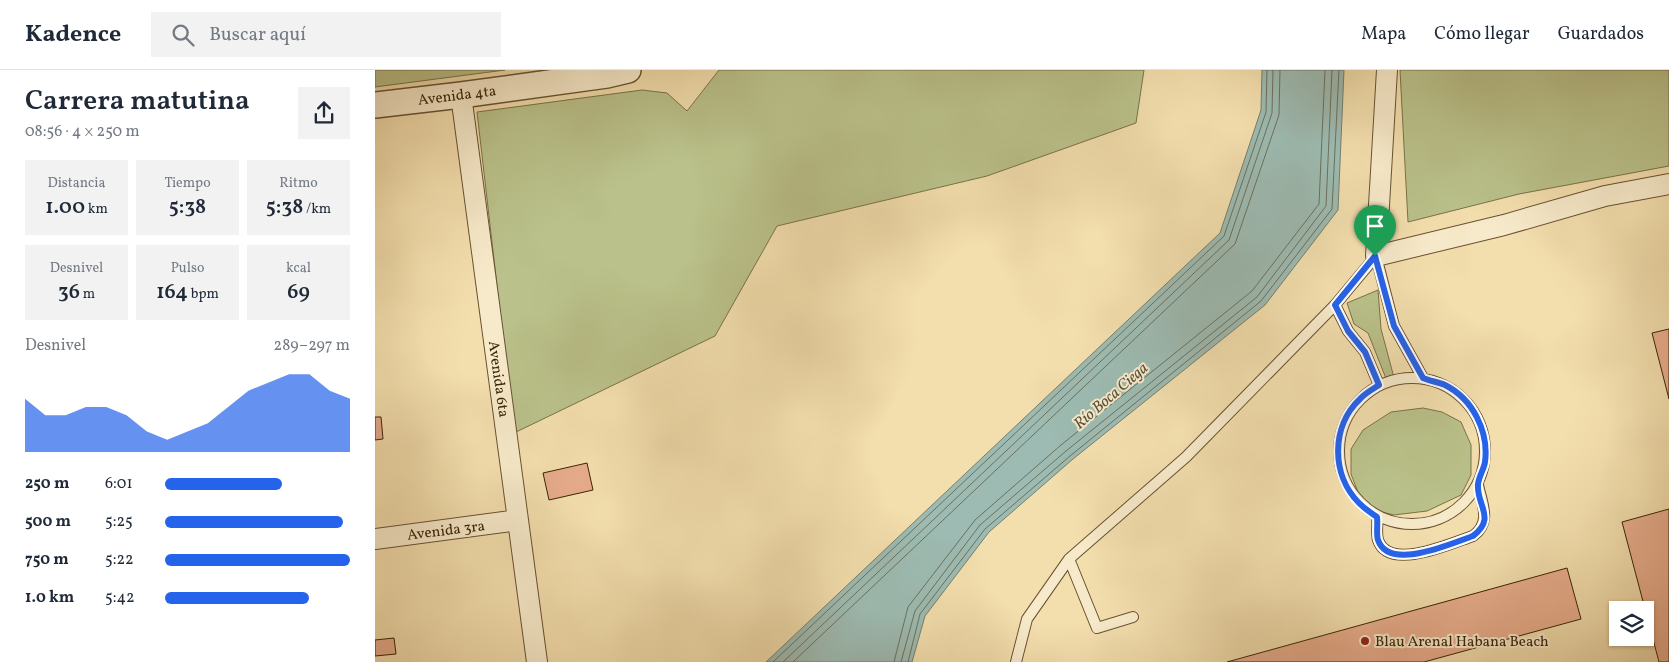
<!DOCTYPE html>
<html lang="es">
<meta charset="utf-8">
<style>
:root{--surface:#fff;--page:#f2f2f3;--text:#1f2937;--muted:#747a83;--line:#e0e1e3;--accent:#2563eb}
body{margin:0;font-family:Vollkorn,serif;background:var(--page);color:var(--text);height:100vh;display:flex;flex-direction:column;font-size:19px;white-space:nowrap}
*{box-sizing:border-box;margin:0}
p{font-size:16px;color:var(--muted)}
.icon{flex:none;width:28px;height:28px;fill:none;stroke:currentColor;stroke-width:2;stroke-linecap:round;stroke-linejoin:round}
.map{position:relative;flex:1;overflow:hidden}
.panel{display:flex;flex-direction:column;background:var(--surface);width:375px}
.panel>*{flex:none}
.controls{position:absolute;left:1234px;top:531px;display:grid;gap:10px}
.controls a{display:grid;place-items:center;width:45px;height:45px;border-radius:0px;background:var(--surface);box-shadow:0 1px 4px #0004;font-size:25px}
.pin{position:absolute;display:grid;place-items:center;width:42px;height:42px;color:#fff;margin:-51px -21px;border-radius:50% 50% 50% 0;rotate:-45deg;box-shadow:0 0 5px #0007}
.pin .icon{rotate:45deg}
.round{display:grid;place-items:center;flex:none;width:52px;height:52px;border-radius:0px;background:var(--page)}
.headline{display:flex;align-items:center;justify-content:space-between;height:85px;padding:0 25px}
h1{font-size:28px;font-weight:600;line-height:38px}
.stats{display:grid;grid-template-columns:repeat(3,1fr);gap:8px;height:85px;padding:5px 25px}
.stats div{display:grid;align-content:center;border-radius:0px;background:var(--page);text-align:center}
.stats b{font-size:21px;font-weight:600}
.stats small{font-size:14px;font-weight:400}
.stats p{font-size:14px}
.chart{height:140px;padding:10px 25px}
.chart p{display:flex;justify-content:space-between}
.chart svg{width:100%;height:90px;margin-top:5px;fill:var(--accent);opacity:.7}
ul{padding:0 25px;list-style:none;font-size:16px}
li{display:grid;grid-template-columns:80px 60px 1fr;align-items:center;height:38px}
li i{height:12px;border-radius:6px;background:var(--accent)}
header{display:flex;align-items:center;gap:30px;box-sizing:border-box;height:70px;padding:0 25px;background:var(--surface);border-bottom:1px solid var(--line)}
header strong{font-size:24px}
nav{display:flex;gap:28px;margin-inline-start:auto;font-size:18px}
.search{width:350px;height:45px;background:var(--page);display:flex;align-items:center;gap:12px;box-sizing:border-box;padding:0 18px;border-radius:0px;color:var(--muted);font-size:19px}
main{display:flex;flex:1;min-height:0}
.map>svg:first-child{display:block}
</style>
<header>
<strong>Kadence</strong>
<div class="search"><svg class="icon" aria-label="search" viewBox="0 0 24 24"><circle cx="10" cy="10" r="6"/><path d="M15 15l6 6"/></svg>Buscar aquí</div>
<nav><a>Mapa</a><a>Cómo llegar</a><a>Guardados</a></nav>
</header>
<main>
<section class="panel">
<div class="headline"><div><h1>Carrera matutina</h1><p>08:56 · 4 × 250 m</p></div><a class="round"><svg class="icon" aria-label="share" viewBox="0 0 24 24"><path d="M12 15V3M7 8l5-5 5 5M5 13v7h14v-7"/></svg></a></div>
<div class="stats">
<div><p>Distancia</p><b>1.00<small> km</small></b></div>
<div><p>Tiempo</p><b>5:38</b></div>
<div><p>Ritmo</p><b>5:38<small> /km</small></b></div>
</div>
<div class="stats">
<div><p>Desnivel</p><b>36<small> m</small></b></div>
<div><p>Pulso</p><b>164<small> bpm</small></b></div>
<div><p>kcal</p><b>69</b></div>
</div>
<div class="chart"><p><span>Desnivel</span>289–297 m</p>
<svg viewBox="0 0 160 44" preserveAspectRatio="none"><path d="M0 44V18L10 26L20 26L30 22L40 22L50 26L60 34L70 38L80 34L90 30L100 22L110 14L120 10L130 6L140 6L150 14L160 18V44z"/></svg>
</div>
<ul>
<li><b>250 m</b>6:01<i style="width:63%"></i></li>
<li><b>500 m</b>5:25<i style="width:96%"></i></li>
<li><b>750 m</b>5:22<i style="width:100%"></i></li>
<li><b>1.0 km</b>5:42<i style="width:78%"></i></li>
</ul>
</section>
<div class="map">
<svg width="1294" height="592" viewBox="0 0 1294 592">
<rect width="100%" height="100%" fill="#f3dead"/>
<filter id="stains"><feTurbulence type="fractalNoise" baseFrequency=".004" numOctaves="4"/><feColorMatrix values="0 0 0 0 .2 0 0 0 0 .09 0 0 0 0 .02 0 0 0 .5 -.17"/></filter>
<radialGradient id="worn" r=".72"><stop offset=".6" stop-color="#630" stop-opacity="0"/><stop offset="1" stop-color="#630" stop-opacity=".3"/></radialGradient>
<path fill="#bac18a" stroke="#7a7249" d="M0,0H130L0,17Z
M344,0H769L761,53L612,106L402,156L340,266L139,363L102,42L267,20L292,23L312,41Z
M1025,0H1294V96L1144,124L1033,152Z
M1003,220L1006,259L1021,315L1014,316L993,263L979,254L972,233Z
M1048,338L1067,342L1086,352L1096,375V405L1086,425L1052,441L1019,445L999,440L986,430L976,404V379L988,360L1016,342Z"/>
<path fill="#9dbbb2" stroke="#757f6e" d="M887,0H969L963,140L890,235L698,389L614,462L550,546L537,592H391L845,163L886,40Z"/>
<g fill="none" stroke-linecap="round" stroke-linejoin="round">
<path stroke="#6b705d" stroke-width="1" d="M398,592L849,166L891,42L892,0
M408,592L854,170L897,43L898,0
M418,592L860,174L904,45L905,0
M519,592L533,537L600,450L686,375L877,221L944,134L950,0
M526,592L540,541L605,455L691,381L882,227L951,136L957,0
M533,592L545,544L610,459L695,386L886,231L957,139L964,0"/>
</g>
<path fill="#e7ac8b" stroke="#392408" d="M1294,259V329L1277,263Z
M0,347H6L8,369L0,370Z
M212,393L218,420L174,430L168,403Z
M1294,439V592H1284L1247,452Z
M1192,498L1206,549L1049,592H852Z
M19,568L21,584L0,586V570Z"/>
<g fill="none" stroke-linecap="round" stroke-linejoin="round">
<defs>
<path id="service" d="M1001,186L1019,256L1048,308
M960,235L973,261L990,282L1004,315
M964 381a73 73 0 1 1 146 0a73 73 0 1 1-146 0Z
M1002,447C1003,454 1001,464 1003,470C1014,502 1077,473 1098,466C1117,452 1107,434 1103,415
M694,489L722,558L758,547
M641,592L652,549L694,489L811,387L960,235L1001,186"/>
<path id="minor" d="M1012,0L1001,186L1129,155L1230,126L1294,114
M86,25L162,592
M0,469L143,450"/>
<path id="tertiary" d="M0,35L86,25L232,5L253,0"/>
</defs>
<use href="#service" stroke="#685231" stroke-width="12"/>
<use href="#minor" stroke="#685231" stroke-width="22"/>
<use href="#tertiary" stroke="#685231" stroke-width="28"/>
<use href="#service" stroke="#f7eaca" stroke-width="10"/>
<use href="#minor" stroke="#f7eaca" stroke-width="20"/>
<use href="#tertiary" stroke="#f7eaca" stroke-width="25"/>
</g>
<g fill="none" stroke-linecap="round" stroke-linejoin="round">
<defs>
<path id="route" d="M1000,186L1019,256L1048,308C1055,311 1063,312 1070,315C1098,329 1114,362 1110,392C1109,399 1104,406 1103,414C1101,435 1122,448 1098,466C1077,473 1014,502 1003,470C1001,464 1003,454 1002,447C996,443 989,438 984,433C956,405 956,356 985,329C990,323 998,319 1004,315L990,282L973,261L960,235Z"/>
</defs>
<use href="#route" stroke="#fff" stroke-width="10"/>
<use href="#route" stroke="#2563eb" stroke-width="6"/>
</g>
<circle fill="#8f2418" stroke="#f7eaca" stroke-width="2" cx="990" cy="571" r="5"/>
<g text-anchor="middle" stroke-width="4" stroke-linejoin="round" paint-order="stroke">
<g font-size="15" fill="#392408" stroke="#f7eaca">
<text transform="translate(82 25) rotate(-7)" y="5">Avenida 4ta</text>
<text transform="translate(124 309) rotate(82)" y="5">Avenida 6ta</text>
<text transform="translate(71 460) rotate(-7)" y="5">Avenida 3ra</text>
</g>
<g font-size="15" fill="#392408" stroke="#f7eaca" text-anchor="start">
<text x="1000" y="576">Blau Arenal Habana Beach</text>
</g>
<g font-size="16" font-style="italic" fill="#57513b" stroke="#f7eaca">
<text transform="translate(735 325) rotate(-41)" y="6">Río Boca Ciega</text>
</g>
</g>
<rect width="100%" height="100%" filter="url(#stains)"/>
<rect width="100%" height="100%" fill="url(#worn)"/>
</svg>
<div class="controls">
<a><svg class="icon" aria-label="layers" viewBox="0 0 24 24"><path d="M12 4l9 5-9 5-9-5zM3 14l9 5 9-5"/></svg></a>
</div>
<div class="pin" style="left:1000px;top:186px;background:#1e9e55"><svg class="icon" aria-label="arrive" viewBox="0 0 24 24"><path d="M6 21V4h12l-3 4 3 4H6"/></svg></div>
</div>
</main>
